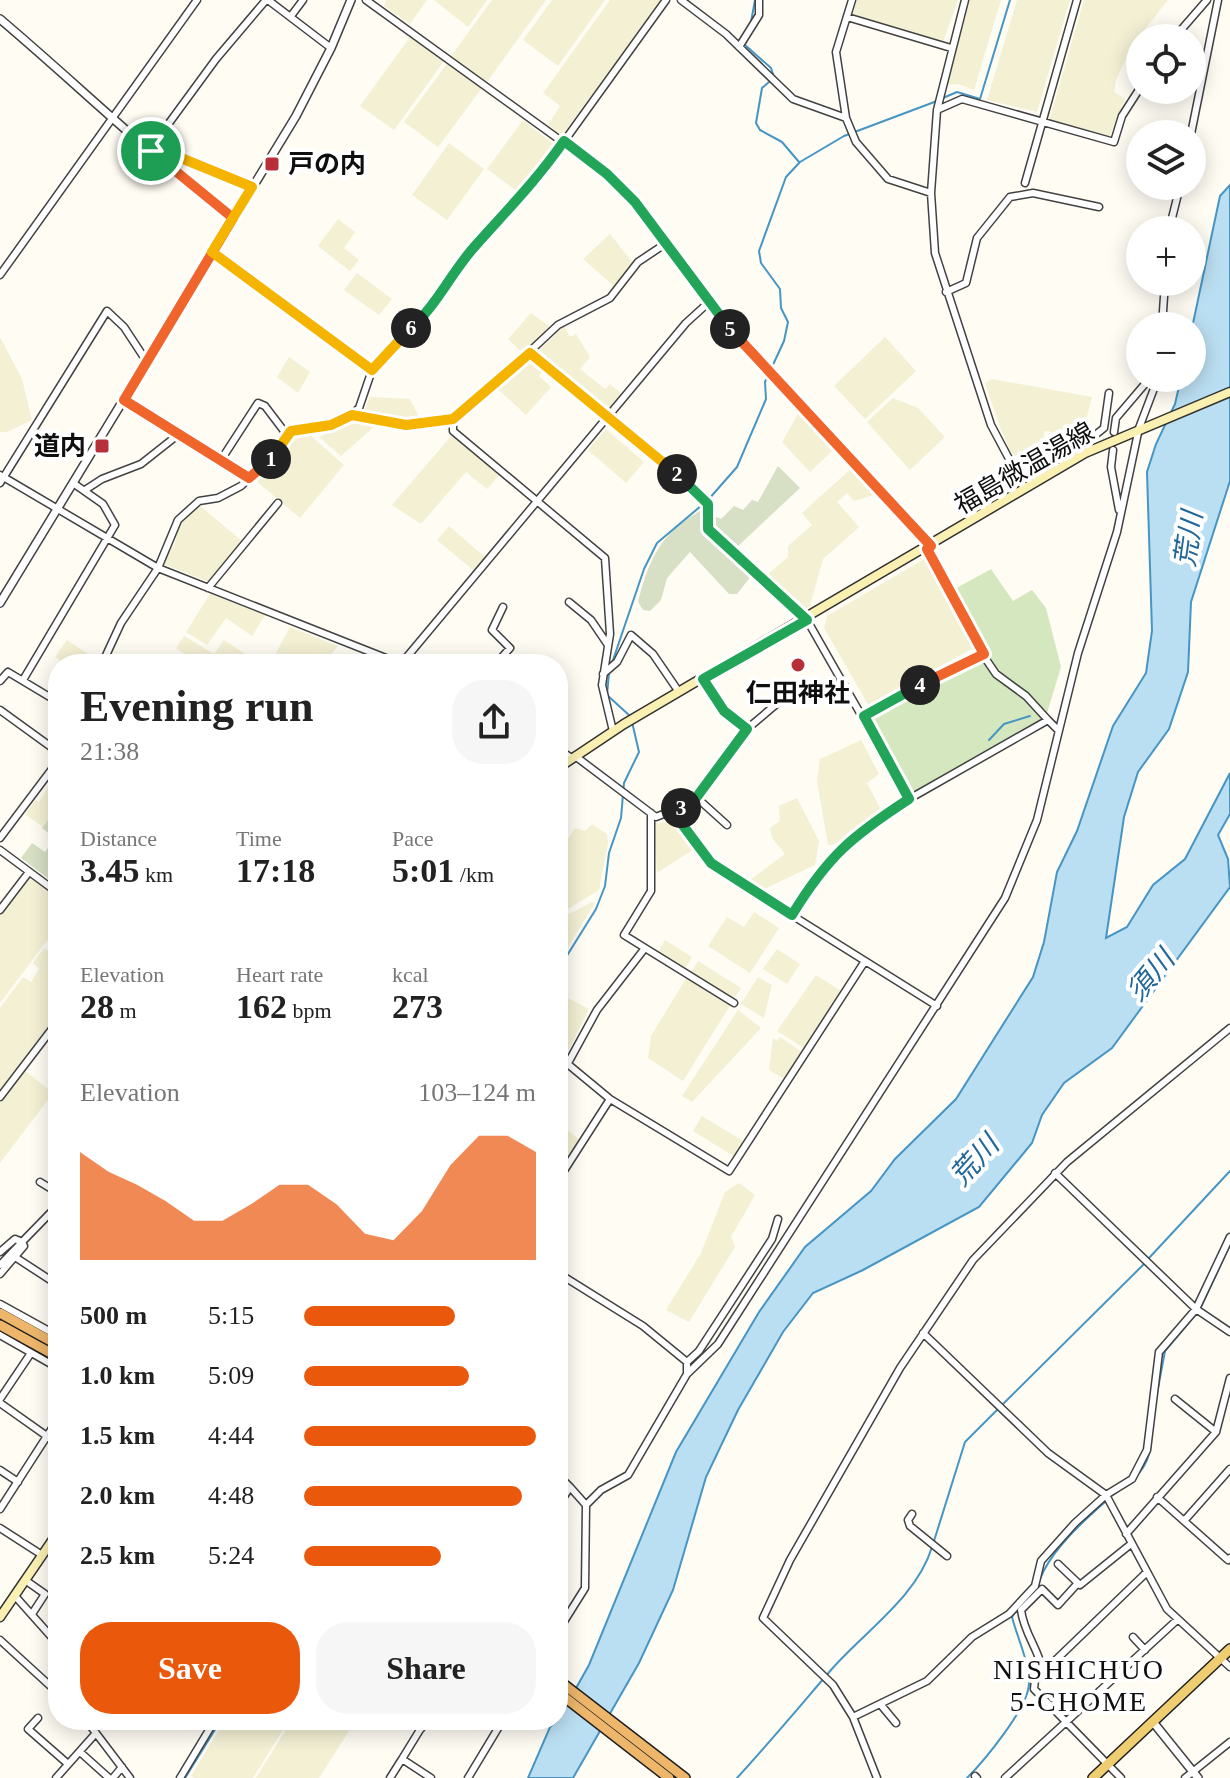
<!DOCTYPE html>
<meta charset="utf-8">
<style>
:root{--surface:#fff;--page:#f6f6f6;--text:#222;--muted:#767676;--accent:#ea580c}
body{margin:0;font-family:"Times New Roman","Noto Sans JP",serif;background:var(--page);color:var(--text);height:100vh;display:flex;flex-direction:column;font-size:30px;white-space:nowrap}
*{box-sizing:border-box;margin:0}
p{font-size:26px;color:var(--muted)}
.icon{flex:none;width:44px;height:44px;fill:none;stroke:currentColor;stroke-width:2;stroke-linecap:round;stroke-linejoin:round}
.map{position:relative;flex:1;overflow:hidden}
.sheet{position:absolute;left:48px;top:654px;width:520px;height:1076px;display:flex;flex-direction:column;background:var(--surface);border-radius:32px;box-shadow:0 4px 20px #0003}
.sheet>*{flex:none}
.fabs{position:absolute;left:1126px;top:24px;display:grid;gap:16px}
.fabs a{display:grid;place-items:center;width:80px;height:80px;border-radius:50%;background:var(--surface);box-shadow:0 4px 20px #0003;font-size:40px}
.pin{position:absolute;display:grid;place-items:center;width:68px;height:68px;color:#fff;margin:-34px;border:4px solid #fff;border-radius:50%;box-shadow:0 2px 8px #0007}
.km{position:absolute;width:40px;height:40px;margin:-20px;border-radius:50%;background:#222;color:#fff;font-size:22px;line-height:40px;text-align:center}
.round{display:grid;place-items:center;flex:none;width:84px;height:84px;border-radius:32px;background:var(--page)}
.overview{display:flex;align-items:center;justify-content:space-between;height:136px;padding:0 32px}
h1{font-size:44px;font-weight:700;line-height:60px}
.stats{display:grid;grid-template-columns:repeat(3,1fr);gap:12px;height:136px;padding:8px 32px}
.stats div{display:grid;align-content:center}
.stats b{font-size:34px;font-weight:700}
.stats small{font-size:22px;font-weight:400}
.stats p{font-size:22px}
.chart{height:224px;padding:16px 32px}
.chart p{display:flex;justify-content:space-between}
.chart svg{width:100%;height:144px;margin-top:8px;fill:var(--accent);opacity:.7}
.button{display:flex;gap:16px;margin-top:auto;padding:16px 32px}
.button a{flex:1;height:92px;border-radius:32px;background:var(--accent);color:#fff;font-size:32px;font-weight:700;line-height:92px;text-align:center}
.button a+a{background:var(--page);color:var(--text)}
ul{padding:0 32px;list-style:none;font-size:26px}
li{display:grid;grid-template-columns:128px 96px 1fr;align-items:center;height:60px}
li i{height:20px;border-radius:10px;background:var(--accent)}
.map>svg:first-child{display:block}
</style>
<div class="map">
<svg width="1230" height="1778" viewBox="0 0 1230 1778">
<rect width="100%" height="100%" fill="#fefcf3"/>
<path fill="#f3f0d4" d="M386,0H427L410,24L384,6Z
M434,0H487L468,27Z
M492,0H546L487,82L451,56Z
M552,0H605L558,66L523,40Z
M610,0H662L562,135L548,125L560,106L543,93Z
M857,0H958L943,42L852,16Z
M970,0H1001L974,90L958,84L947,85Z
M1017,0H1070L1037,112L987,100Z
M1084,0H1168L1132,45L1116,80L1114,92L1125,99L1109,138L1049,121Z
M410,37L444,61L394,130L360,106Z
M447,64L482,88L438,147L404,122Z
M523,120L556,146L521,194L487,169Z
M449,143L484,169L447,220L412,195Z
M338,219L355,232L344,248L359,260L350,271L318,246Z
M610,234L633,263L615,287L583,259Z
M357,273L392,299L379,315L344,290Z
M531,313L550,327L524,354L508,339Z
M564,326L570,337L576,334L590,357L580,369L605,389L610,384L623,395L609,413L537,352Z
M0,337L22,379L32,420L7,432H0Z
M885,337L916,371L865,419L834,386Z
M289,357L310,372L298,393L277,377Z
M532,358L545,369L539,376L551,387L526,415L499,390Z
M992,379L1092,397L1082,436L1044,431L1045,463L1035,468L1026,466L1010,451L1000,427L985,383Z
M370,397L410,399L419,417L410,421L373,418L363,414Z
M893,398L918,408L945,437L910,470L867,422Z
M799,412L834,449L810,472L782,442Z
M357,420L376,425L341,456L319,437Z
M606,429L644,462L626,483L588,450Z
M298,435L311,436L344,465L300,518L255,480L275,464L292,438Z
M452,435L499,475L487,489L466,472L421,524L392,505Z
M853,467L877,494L854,501L847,493L837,502L859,527L823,559L810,606L804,609L768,574L788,557V546L812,525L802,513Z
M198,504L243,542L209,582L163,564L175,543L178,528Z
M449,526L486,558L474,571L437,540Z
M926,558L975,647L869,706L824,628L827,616Z
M210,594L265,615L252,636L226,618L207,645L186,632Z
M290,627L338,646L323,664H270Z
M184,636L214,654L224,640L259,663L200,664L176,648Z
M67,640L96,659L94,664H66L55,657Z
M861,740L879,774L867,783L881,810L833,845H828L817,781L820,759Z
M55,775L58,806L43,827L25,814L36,800L39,802Z
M797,798L819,841L815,865L760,891L750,880L785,854L772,838L770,828L780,821L779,806Z
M674,822L694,849L657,873L654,823Z
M592,824L607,834L608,843L599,890L558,915V855L575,828L585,831Z
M30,874L58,896V926L0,1003V914Z
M592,902L595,903L558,963V920Z
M754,912L779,928L750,973L708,946L727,917L744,927Z
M665,940L692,957L684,970L657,953Z
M44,948L58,959V1016L0,1093V1008L23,977L31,982L39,969L33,963Z
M777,949L800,964L787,984L763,969Z
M698,961L741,988L733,1000L690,974Z
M816,975L841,991L804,1048L777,1031Z
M687,977L731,1004L683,1081L648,1058L651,1036Z
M758,977L772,985L764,1018L741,1004Z
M562,995L589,1009L566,1055L558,1050V996Z
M738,1010L761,1028L692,1102L682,1096Z
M780,1037L802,1052L784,1079L769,1070L773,1038L777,1041Z
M24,1070L53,1093L0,1163V1103Z
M702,1116L745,1142L735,1157L693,1131Z
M558,1122L581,1141L558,1177Z
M739,1183L755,1195L731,1237L735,1247L689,1322L666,1310L701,1253L725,1192Z
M225,1720H289L253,1778H195L191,1776Z
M292,1720H356L319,1778H256Z"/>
<path fill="#d4e7be" d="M991,569L1013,601L1032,590L1046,608L1061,667L1047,713L998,672L953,590Z
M981,654C998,681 1024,696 1045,720L909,796L866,717Z"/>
<path fill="#d7e0c4" d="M778,466L800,488L737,547L758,567L737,594H729L690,552L667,578L661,600L650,611L643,610L638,602C650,555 662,531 707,507L712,515L721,519L734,506L743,510L752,500L758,502Z
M58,807V886L21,858L32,843L45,852L55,838L42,828Z"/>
<path fill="#bbdff2" stroke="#4695c5" stroke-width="2" d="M1230,185V481L1191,602L1188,672L1169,729L1138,772L1124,817L1106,938L1127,927L1153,885L1185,859L1230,773V814L1218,835L1228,859L1230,887L1112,1048L1064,1083L1042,1115L1032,1143L979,1207L863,1270L813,1293L783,1332L738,1410L706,1477L673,1590L639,1663L573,1778H528L550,1727L558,1720L589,1665L676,1452L759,1312L805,1247L871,1191L895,1159L956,1099L1033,977L1044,942L1057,872L1077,831L1113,726L1146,673L1152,631L1147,472L1156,444L1175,404L1181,378H1192V328L1220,196Z"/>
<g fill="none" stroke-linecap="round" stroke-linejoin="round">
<path stroke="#4695c5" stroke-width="2" d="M751,22L755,0
M740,41L748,27
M745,45L771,68L774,77
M769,82L762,88L756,123L760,130L782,142L799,162
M943,98L957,92L980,99L1010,0
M612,663L644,569L657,543L708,500L737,467L766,399L765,382L784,341L788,322L781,308L780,289L761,263L759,251L786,177L800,162L844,136L937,101
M609,673L607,695L630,716
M989,740L1004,724L1030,716
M558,970L596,909L605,886L609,853L621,818L624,783L639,752L632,722
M1149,1258L1230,1171
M1200,1309L1230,1245
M1156,1399L1165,1351L1196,1314
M1002,1405L1145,1263
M1110,1497C1130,1482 1147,1473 1151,1445
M934,1541L965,1442L997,1410
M1038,1585C1047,1554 1081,1523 1105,1502
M185,1778L221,1720
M737,1778C769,1743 800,1706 831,1670C864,1632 917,1597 932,1547
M967,1778C984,1761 1028,1708 1029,1684C1030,1664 1017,1637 1012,1617L1016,1611"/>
<defs>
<path id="minor" d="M268,0L331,48
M366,0L607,174L653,224L708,303L739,340L931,546
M681,0L726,34L793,99L846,118
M852,0L836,52L846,118L856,142L888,179L931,193
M965,0L937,110L931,193L935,253L991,425L1024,487
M291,16L303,0
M847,17L951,48
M1174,38L1207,0
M739,47L759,15V0
M937,110L962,99L1114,142L1122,116L1140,88
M1191,134L1218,0
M150,149L216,59L266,0
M151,151L159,149L252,187
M1025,183L1077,0
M1169,230L1180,186
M212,252L372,370
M0,275L197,0
M946,292L966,283L977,238L1010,197L1033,193L1099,207
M1162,326L1165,282
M530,353L703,497L708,504V529L807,620L909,799L1048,720L1058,730
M124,400L249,478
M352,415L406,425L462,415L558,325L610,298L638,262L665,244
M453,419V431L605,558L610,634L602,685L613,731
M1114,432L1116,418L1150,378
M1113,450L1111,467L1119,510
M1077,458L1080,447L1104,428L1109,393
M221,460L258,403L265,406L287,435
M0,475L158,568L401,664
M0,483L107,311L124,327L147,362
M85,490L102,479L141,464L179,434
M927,549L984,654
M208,588L278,503
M569,602L591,620L608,645
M102,664L121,623L158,568L178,520L199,501L218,498L241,486L273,457L291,431L331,425L346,419L359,408L372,370L428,312L475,246L529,190L666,0
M401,664L686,323L708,303
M496,664L510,648L492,630L503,607
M603,674L617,662L631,635L653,654L679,692
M703,679L724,711L747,729
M23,680L115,525L103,504L73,483
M0,681L8,672L58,702
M0,710L58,752
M864,716L981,652L996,674L1026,696L1048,720
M558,749L570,757
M575,756L656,817L693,802L747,729L780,701
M696,797L727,825
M673,812L718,869L937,1006
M651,813V891L624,935L734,1003
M0,838L58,761
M0,850L58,893
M0,910L29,872
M792,915C828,856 852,836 909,799
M558,1056L610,1099L729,1171L865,961
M568,1063L597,1010L645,948
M0,1097L58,1021
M1055,1173L1196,1309L1230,1332
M558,1180L610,1099
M40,1182L58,1193
M0,1252L15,1239L22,1242
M15,1257L58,1285
M0,1265L22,1242
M558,1273L643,1326L687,1362
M0,1274L24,1246L22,1242L58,1205
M0,1304L58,1336
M923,1333L1048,1453L1106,1495L1167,1609L1230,1667
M0,1335L58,1368
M687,1374V1362L699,1351L772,1239L778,1219
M0,1399L31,1353
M1175,1399L1216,1432
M0,1403L58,1444
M0,1470L18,1482
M558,1475L570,1487
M1157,1497L1228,1560L1230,1558
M558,1506L570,1487L586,1505
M0,1509L58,1419
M912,1514L908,1520L910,1526L947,1556
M1184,1521L1230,1469
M0,1528L42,1555
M1126,1534L1216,1432L1230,1378
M1058,1564L1080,1585L1131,1544
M25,1580L45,1594L32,1614
M15,1596L56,1642
M558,1631L585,1588L586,1505L601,1490L628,1475L687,1374L718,1344L1005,898L1037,820L1078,653L1117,532L1139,428L1158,378
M1133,1637L1145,1650
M0,1640L58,1693
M1043,1672C1039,1649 1024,1634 1021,1610L1042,1589L1058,1605L1078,1583
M881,1705L896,1723
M853,1717L927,1681L972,1637L1009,1614L1035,1586L1041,1561L1075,1523L1106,1495L1132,1479L1147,1450L1159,1352L1196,1309L1230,1237
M38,1718L28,1729L68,1764
M86,1720L130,1778
M426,1720L402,1759L431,1778
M80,1752L109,1778
M975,1776L977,1778
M56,1778L96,1733
M113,1778L122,1767
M180,1778L215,1720
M390,1778L402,1759
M468,1778L503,1720
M877,1778L853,1717L833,1685L763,1618L790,1560L900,1368L973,1260L1067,1162L1230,1028
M1005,1778L1177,1620
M1121,1778L1034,1689L1035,1680L1147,1572
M1185,1778L1230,1742"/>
<path id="tertiary" d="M0,19C78,85 151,157 233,218
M0,603L296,116L331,48L351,0
M408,1720L421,1728
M1153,1722L1198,1778"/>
<path id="secondary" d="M558,768L624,724L1085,453L1230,392
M0,1617L58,1532"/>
<path id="primary" d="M1093,1778L1230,1649"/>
<path id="trunk" d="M0,1313L58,1345
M0,1325L58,1357
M558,1680L685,1778
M558,1692L669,1778"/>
</defs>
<use href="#minor" stroke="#424242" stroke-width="9"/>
<use href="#tertiary" stroke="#424242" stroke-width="10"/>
<use href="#secondary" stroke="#313131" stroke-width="11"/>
<use href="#primary" stroke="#202020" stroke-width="12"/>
<use href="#trunk" stroke="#202020" stroke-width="12"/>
<use href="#minor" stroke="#fff" stroke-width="6"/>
<use href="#tertiary" stroke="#fff" stroke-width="7"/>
<use href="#secondary" stroke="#faf0b2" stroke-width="8"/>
<use href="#primary" stroke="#efce72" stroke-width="9"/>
<use href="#trunk" stroke="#edb66b" stroke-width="9"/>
</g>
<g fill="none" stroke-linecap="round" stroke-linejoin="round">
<defs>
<path id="split-1" d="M151,151L233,218L124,400L249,478L271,459"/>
<path id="split-2" d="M271,459L291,431L331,425L352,415L406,425L453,419L530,353L677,474"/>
<path id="split-3" d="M677,474L708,504V529L807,620L703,679L724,711L747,729L693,802L681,808"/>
<path id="split-4" d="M681,808L673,812L711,863L792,915C828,856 852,836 909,799L864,716L920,685"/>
<path id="split-5" d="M730,329L931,546L927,549L984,654L920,685"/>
<path id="split-6" d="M411,328C438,304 452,271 476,245C508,209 536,181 564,141L607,174L635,202L730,329"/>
<path id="split-7" d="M151,151L159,149L252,187L212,252L372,370L411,328"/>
</defs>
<use href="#split-1" stroke="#fff" stroke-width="16"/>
<use href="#split-2" stroke="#fff" stroke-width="16"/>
<use href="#split-3" stroke="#fff" stroke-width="16"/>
<use href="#split-4" stroke="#fff" stroke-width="16"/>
<use href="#split-5" stroke="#fff" stroke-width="16"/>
<use href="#split-6" stroke="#fff" stroke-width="16"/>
<use href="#split-7" stroke="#fff" stroke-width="16"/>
<use href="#split-1" stroke="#f0652b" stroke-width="10"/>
<use href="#split-2" stroke="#f5b400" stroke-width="10"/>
<use href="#split-3" stroke="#22a559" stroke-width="10"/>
<use href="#split-4" stroke="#22a559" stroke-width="10"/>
<use href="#split-5" stroke="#f0652b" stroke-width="10"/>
<use href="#split-6" stroke="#22a559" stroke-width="10"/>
<use href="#split-7" stroke="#f5b400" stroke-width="10"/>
</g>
<g fill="#b73039" stroke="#fff" stroke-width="3">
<rect x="264" y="156" width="16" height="16" rx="4"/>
<rect x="94" y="438" width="16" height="16" rx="4"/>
<circle cx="798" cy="665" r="8"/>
</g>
<g text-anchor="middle" stroke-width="8" stroke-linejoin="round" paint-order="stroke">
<g font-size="26" font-weight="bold" fill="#0f0f0f" stroke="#fff" text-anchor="start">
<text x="288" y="173">戸の内</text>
<text x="86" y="455" text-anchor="end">道内</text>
<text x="798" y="702" text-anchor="middle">仁田神社</text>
</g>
<g font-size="26" fill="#0f0f0f" stroke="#fff">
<text transform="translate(1024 468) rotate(-30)" y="9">福島微温湯線</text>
</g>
<g font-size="28" font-style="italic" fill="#20679a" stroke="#fff">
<text transform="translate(1188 539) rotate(-82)" y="10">荒川</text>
<text transform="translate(1150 975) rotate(-50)" y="10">須川</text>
<text transform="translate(974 1160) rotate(-48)" y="10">荒川</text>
</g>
<g font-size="28" letter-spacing="2" fill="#0f0f0f" stroke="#fff">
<text x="1079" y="1679">NISHICHUO<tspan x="1079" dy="32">5-CHOME</tspan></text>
</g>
</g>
</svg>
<div class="fabs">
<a><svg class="icon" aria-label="locate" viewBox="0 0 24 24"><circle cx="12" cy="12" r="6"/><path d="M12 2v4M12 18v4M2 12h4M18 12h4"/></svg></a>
<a><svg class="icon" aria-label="layers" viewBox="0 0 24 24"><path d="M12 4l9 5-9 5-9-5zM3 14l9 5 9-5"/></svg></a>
<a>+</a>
<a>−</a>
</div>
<div class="pin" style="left:151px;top:151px;background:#1e9e55"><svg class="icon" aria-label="arrive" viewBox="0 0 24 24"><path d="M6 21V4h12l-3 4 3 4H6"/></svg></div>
<b class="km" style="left:271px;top:459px">1</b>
<b class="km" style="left:677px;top:474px">2</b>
<b class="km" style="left:681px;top:808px">3</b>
<b class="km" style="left:920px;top:685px">4</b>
<b class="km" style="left:730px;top:329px">5</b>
<b class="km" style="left:411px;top:328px">6</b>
<section class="sheet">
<div class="overview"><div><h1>Evening run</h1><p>21:38</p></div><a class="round"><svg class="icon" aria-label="share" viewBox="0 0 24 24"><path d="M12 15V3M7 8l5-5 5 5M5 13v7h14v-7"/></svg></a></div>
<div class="stats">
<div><p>Distance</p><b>3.45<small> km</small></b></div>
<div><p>Time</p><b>17:18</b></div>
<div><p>Pace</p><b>5:01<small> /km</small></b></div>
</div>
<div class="stats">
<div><p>Elevation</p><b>28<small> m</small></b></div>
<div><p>Heart rate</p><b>162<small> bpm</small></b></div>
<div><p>kcal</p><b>273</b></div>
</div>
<div class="chart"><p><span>Elevation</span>103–124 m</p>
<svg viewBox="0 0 160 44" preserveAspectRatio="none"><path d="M0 44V11L10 17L20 21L30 26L40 32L50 32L60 27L70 21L80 21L90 27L100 36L110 38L120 29L130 15L140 6L150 6L160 11V44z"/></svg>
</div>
<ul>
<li><b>500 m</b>5:15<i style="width:65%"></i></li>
<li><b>1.0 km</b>5:09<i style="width:71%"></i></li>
<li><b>1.5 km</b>4:44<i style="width:100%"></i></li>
<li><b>2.0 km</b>4:48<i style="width:94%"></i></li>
<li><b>2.5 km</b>5:24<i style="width:59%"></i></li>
</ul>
<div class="button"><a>Save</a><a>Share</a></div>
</section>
</div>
